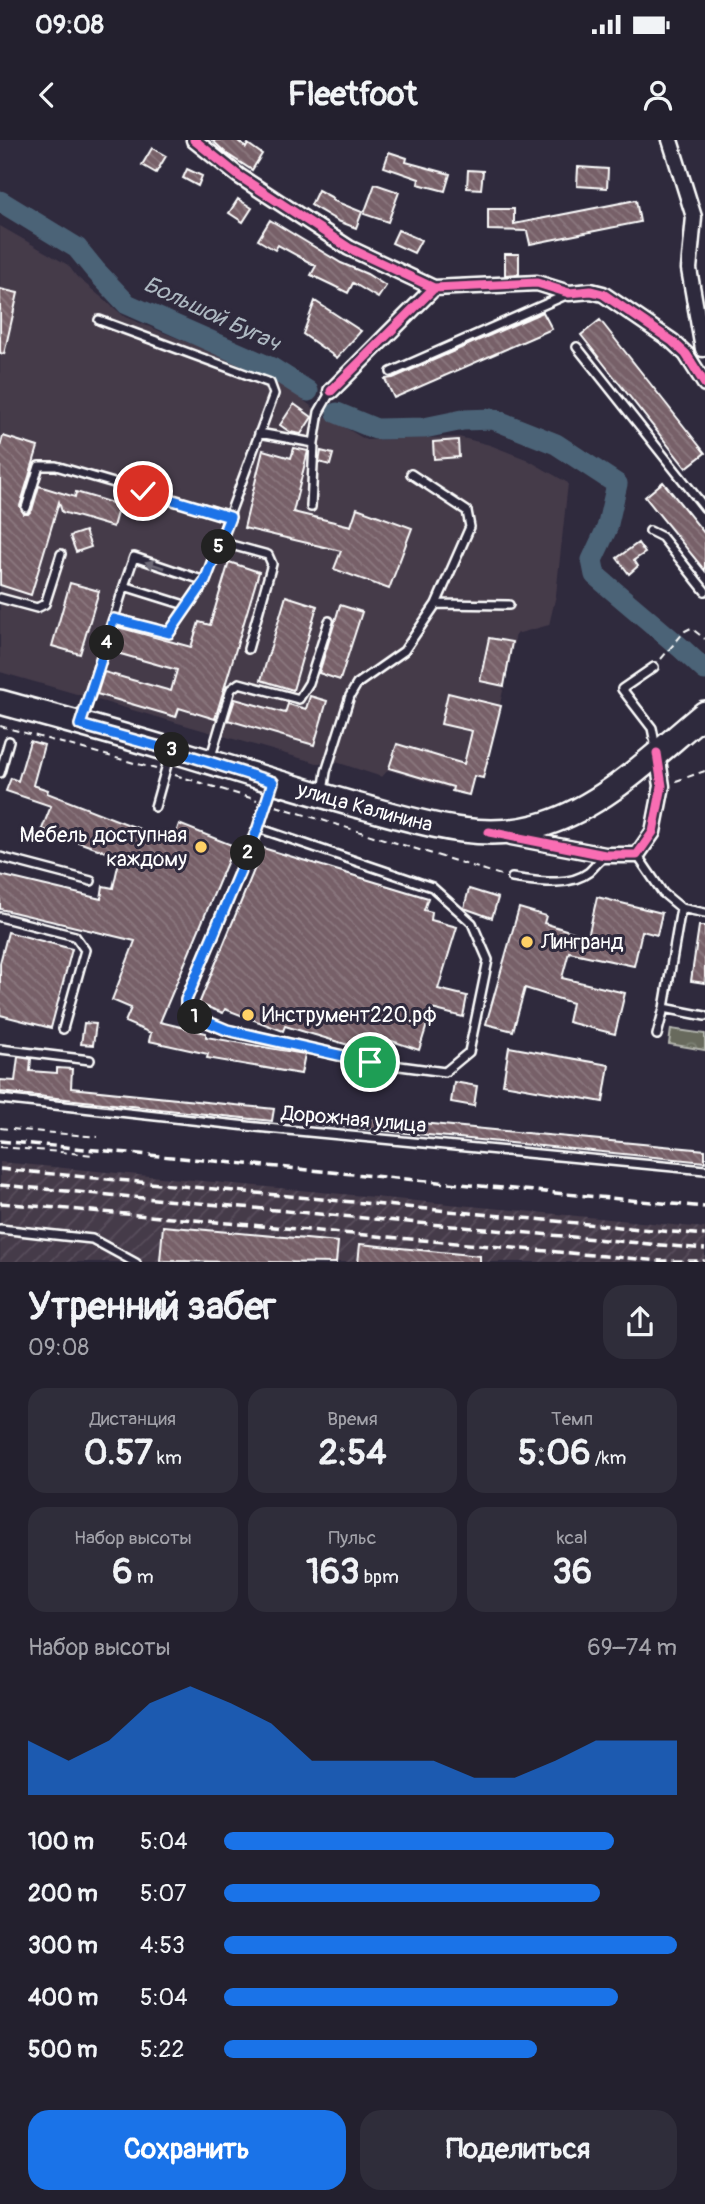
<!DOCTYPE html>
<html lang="ru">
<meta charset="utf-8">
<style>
:root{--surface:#23202e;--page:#2f2d3a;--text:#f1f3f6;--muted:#a3a3aa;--accent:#1a73e8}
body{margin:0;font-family:Pangolin,sans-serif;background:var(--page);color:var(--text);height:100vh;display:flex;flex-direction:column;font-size:26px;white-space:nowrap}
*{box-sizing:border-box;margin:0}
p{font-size:23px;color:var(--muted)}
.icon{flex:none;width:38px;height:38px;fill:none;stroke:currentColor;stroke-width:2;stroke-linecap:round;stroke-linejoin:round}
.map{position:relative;height:1122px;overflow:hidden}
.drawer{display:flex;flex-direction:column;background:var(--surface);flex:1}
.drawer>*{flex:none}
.pin{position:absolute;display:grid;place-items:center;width:60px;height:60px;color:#fff;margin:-30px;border:4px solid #fff;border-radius:50%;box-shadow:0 2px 7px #0007}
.km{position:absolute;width:35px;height:35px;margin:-18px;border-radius:50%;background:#222;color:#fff;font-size:19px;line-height:35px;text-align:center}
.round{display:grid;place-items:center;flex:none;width:74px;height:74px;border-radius:21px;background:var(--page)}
.summary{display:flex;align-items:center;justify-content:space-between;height:119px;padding:0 28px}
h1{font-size:38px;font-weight:700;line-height:52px}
.figures{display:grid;grid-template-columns:repeat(3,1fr);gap:10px;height:119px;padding:7px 28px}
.figures div{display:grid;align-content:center;border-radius:18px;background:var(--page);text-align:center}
.figures b{font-size:35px;font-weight:700}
.figures small{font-size:19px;font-weight:400}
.figures p{font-size:19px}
.chart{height:196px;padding:14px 28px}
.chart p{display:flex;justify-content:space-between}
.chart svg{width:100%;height:126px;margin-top:7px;fill:var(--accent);opacity:.7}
.button{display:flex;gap:14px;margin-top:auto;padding:14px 28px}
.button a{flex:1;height:80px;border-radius:21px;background:var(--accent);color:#fff;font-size:28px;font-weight:700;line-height:80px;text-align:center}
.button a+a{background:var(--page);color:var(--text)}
ul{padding:0 28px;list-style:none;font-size:23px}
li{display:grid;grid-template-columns:112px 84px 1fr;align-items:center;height:52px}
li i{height:18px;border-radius:9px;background:var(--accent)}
.status{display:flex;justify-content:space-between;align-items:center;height:49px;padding:0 35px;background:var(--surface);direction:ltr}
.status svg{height:19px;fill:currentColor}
header{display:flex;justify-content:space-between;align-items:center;height:91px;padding:0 28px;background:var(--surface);font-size:32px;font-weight:700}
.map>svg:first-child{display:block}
</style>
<div class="status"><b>09:08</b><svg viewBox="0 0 49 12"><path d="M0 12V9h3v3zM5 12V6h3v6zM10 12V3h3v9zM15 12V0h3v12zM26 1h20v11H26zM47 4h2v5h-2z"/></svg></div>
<header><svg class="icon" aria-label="back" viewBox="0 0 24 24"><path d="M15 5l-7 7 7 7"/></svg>Fleetfoot<svg class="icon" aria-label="person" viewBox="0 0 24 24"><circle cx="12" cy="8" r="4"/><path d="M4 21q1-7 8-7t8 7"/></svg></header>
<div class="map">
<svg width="705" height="1123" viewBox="0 0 705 1123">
<defs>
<pattern id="industrial-furrows" width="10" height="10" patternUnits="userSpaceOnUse" patternTransform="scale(1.75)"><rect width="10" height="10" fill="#453a4a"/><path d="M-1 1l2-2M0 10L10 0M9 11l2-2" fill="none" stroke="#584e5c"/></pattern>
<pattern id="forest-crowns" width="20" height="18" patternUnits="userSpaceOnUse" patternTransform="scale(1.75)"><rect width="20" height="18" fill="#676b5d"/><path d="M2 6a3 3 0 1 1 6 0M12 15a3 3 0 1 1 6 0" fill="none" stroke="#7e8175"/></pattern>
<pattern id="building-back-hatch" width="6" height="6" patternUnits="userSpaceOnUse" patternTransform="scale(1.75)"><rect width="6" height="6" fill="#776068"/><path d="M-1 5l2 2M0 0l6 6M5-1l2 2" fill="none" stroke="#8b787f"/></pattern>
</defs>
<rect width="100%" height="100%" fill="#2f2a3d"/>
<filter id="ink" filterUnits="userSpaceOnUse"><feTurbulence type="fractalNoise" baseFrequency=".0143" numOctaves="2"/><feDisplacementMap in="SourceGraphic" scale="14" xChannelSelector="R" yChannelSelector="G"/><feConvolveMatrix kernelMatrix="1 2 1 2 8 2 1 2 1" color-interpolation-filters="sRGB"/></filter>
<g filter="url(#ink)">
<path fill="#453a4a" d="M0,86L68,125L77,137L125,177L271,236L319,272L366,300L459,297L490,305L526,319L568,343L556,455L549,485L516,494L483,638H474L469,655L388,630L382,637L336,622L317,623L0,532Z"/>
<path fill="url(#industrial-furrows)" d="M0,1022L705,1088V1122H0Z"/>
<path fill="url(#forest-crowns)" stroke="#b3b5ae" stroke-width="2" d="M671,889L705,894V910L669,904Z"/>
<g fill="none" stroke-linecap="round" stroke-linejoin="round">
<path stroke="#4c6377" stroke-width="21" d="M0,61L77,108L95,130L127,164L272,228L308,251
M337,273L376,289L424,288L463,280L493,279L556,304L617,344L607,388L592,420L595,435L681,508L705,530"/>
</g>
<path fill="url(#building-back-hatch)" stroke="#fff" stroke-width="2" d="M212,0H237L246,8L248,4L262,14L252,30L227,14Z
M152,8L166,16L156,33L142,25Z
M389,12L407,18L406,22L450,34L445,51L418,44L419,39L384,27Z
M578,27L608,29L607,48L577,46Z
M187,29L202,36L198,46L183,38Z
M468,30L483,31L481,49L467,48Z
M375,44L399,52L388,82L364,74Z
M318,50L333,58L332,60L362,72L356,88L338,81L311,65Z
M238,59L252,68L243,82L229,73Z
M636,60L640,82L530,104L527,91L488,90V69H514V84Z
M270,80L341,123L367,134L386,146L378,158L353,143L348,153L330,144L311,135L316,126L278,105L275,110L258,100Z
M398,90L421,100L414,113L392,103Z
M505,114H519V134L505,135Z
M0,149L18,153L4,214L0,213Z
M315,161L361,191L337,218L303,194Z
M543,172L552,189L394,258L385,239L393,238Z
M600,180L705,313L686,328L581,195Z
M294,264L312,277L301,294L290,292L280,285Z
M3,296L38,307L20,366L24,374H28L32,370L39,346L75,357L76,352L119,365L113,387L62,372L59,362L31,455L0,445V307Z
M458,300L459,317L434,319L433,302Z
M294,308L308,311L293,372L351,386L357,368L412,388L389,449L334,429L341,411L244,388L263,310L291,318Z
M321,311L333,314L330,325L319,322Z
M663,342L705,394V431L645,357Z
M85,391L91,407L76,412L70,396Z
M638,403L645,413L634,420L638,426L629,434L617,418Z
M229,422L259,432L215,579L179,568L176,577L97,554L104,532L171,551L177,530L110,511L118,487L191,507L199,482L210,485Z
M70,443L99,451L80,514L52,506Z
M286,456L317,466L293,550L261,540Z
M340,465L362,472L340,540L319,533Z
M489,498L512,502L504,546L480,541Z
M448,553L501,566L483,638L474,636L469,655L452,651L453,647L389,628L397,604L464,624L472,591L441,584Z
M310,556L327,561L314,605L228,580L235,559L285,573L288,564L306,569Z
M30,601L44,605L33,645L48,650L47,653L173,702L179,684L234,706L160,882L206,893V897L305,914L301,934L207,918L208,914L149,901L151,893L125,882L131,868L112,860L135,801L0,769V735L101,759L103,746L113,748L120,717L42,689L51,666L6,651L11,638L18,641Z
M263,708L428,758L424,770L432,772L431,780L457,787L438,849L467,856L463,877L432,869L419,910L380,897L375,913L285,886L283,891L225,869L223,873L199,864Z
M469,749L498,758L492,778L464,768Z
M597,757L662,773L657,795L642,791L634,826L569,812L562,838L625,853L615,894L568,882L572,863L525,848L513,891L486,884L519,768L546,776L544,783L588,797Z
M699,786H705V843L691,841Z
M8,792L72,809L51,888L0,875V823Z
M84,883L96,884L93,905L81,904Z
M509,907L609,925L603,962L503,944Z
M18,917L31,919L30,931L57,933V928L72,929L71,948L274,969L272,981L0,952V940L15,941Z
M454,942L477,946L474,966L451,962Z
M316,973L705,1010V1022L315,984Z
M163,1086L338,1102L336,1123L160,1121Z
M360,1104L480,1116V1123H358Z"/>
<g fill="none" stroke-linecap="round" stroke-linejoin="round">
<defs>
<path id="lane" d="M99,180L270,243L274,254L205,441L169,493L114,479
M577,207L705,368
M391,232L566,155
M259,293L314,303L319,272L331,251
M311,367L314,303
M26,368L39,326H56L230,377
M650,391L662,397L705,451
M220,402L268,415L272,424L248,509
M124,446L134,417L205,441
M0,458L37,468L45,464L61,414
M436,464L509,465
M654,527L622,549L652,588L656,608
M82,581L124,446L188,466
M210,620L231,549L239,543L299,559L309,543L329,481
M0,633L9,601
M323,652L326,632L350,556L357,544L404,511L436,464L470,387L467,371L411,334
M155,667L170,614
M258,688L432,747L472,783L488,820L469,912L445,932L370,922L227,890L186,873V860L258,688L272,645
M637,715L663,753L681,768L664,868L705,876
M0,717L91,741
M512,738C536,741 568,748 589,732C594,727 599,721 605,716
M681,768L705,773
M0,777L75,796L85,810L63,889
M657,895L664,868
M0,909L90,920
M0,959L256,987L705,1030
M0,1089L92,1099L136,1123"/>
<path id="street" d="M194,0L239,36L349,108L434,148
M670,0L694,77L689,129L703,209
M331,251L434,148L537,143L569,153L591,151L603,154L672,201L686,214L705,244
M511,697L605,715H637L653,692L662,646L657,613"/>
<g id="primary">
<path id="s1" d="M0,562C58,578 116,593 174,611C233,629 292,647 352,664C415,680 480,705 545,684C606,665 656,613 705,573"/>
</g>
</defs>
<use href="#lane" stroke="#fff" stroke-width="12"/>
<use href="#street" stroke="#fff" stroke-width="19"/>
<use href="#primary" stroke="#fff" stroke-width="28"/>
<path stroke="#fff" stroke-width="2" stroke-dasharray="7 5" stroke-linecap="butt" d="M661,519L685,491L691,488L705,499
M0,586L156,629
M175,635L257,660
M676,641L705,631
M276,666L501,735
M0,988L98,997
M0,1007L95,1015"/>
<use href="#lane" stroke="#2f2a3d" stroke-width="7"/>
<use href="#street" stroke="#2f2a3d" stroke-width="14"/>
<use href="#primary" stroke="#2f2a3d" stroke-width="23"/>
<path stroke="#fff" stroke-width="3.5" stroke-dasharray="10 5" stroke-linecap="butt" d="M0,1001L705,1067
M0,1029L705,1095
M0,1045L705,1109
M0,1063L661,1121H705"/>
<defs>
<path id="cycleway" d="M194,0L239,36L349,108L434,148
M331,251L434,148L537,143L569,153L591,151L603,154L672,201L686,214L705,244
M489,692L605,715H637L653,692L662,646L657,613"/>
</defs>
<use href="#cycleway" stroke="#2f2a3d" stroke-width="13"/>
<use href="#cycleway" stroke="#f96db3" stroke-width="9"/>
</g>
<defs><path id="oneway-solid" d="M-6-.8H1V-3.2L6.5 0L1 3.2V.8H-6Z" transform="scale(1.75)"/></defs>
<use fill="#6d6a77" href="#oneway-solid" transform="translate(155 425) rotate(-162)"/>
</g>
<g fill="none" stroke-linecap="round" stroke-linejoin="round" filter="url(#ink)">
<defs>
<path id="route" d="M143,351L230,377L205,441L169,493L114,479L80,585L171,610L273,642L258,688L186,860V873L227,890L370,922"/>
</defs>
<use href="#route" stroke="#fff" stroke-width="14"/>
<use href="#route" stroke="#1a73e8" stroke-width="9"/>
</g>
<g fill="#ffd166" stroke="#2f2a3d" stroke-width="2.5">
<circle cx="201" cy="707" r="7"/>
<circle cx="527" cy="802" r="7"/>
<circle cx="248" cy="875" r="7"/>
</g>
<g text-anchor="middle" stroke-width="6" stroke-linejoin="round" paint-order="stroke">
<g font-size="21" fill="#fff" stroke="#2f2a3d">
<text dy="7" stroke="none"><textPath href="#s1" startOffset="380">улица Калинина</textPath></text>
<text transform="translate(354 979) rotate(5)" y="7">Дорожная улица</text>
</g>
<g font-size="21" fill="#fff" stroke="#2f2a3d" text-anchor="start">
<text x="187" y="702" text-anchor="end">Мебель доступная<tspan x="187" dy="24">каждому</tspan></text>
<text x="541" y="809">Лингранд</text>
<text x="262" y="882">Инструмент220.рф</text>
</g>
<g font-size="23" font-style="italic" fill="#aeb9c2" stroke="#2f2a3d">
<text transform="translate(212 173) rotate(25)" y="8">Большой Бугач</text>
</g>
</g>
</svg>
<div class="pin" style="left:370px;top:922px;background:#1e9e55"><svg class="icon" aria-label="arrive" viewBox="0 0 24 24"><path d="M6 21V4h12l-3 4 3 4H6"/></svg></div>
<div class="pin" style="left:143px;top:351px;background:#d93025"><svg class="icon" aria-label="check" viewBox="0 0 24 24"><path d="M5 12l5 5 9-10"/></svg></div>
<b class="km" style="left:195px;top:877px">1</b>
<b class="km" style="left:248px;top:713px">2</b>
<b class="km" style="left:172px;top:610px">3</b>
<b class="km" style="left:107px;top:503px">4</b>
<b class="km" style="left:219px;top:407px">5</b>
</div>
<section class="drawer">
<div class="summary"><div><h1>Утренний забег</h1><p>09:08</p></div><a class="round"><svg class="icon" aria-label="share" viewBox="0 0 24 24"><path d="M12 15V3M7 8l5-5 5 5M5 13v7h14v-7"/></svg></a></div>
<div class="figures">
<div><p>Дистанция</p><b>0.57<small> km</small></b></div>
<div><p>Время</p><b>2:54</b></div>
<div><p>Темп</p><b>5:06<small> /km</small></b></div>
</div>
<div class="figures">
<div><p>Набор высоты</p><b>6<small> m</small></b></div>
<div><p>Пульс</p><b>163<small> bpm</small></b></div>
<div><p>kcal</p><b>36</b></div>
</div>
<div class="chart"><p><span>Набор высоты</span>69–74 m</p>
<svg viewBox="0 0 160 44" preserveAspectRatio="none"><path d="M0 44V25L10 32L20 25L30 12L40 6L50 12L60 19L70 32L80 32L90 32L100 32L110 38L120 38L130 32L140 25L150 25L160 25V44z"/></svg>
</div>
<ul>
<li><b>100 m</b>5:04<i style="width:86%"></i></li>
<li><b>200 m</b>5:07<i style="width:83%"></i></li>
<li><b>300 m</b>4:53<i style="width:100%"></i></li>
<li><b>400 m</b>5:04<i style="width:87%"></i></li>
<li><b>500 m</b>5:22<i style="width:69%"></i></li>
</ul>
<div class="button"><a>Сохранить</a><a>Поделиться</a></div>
</section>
